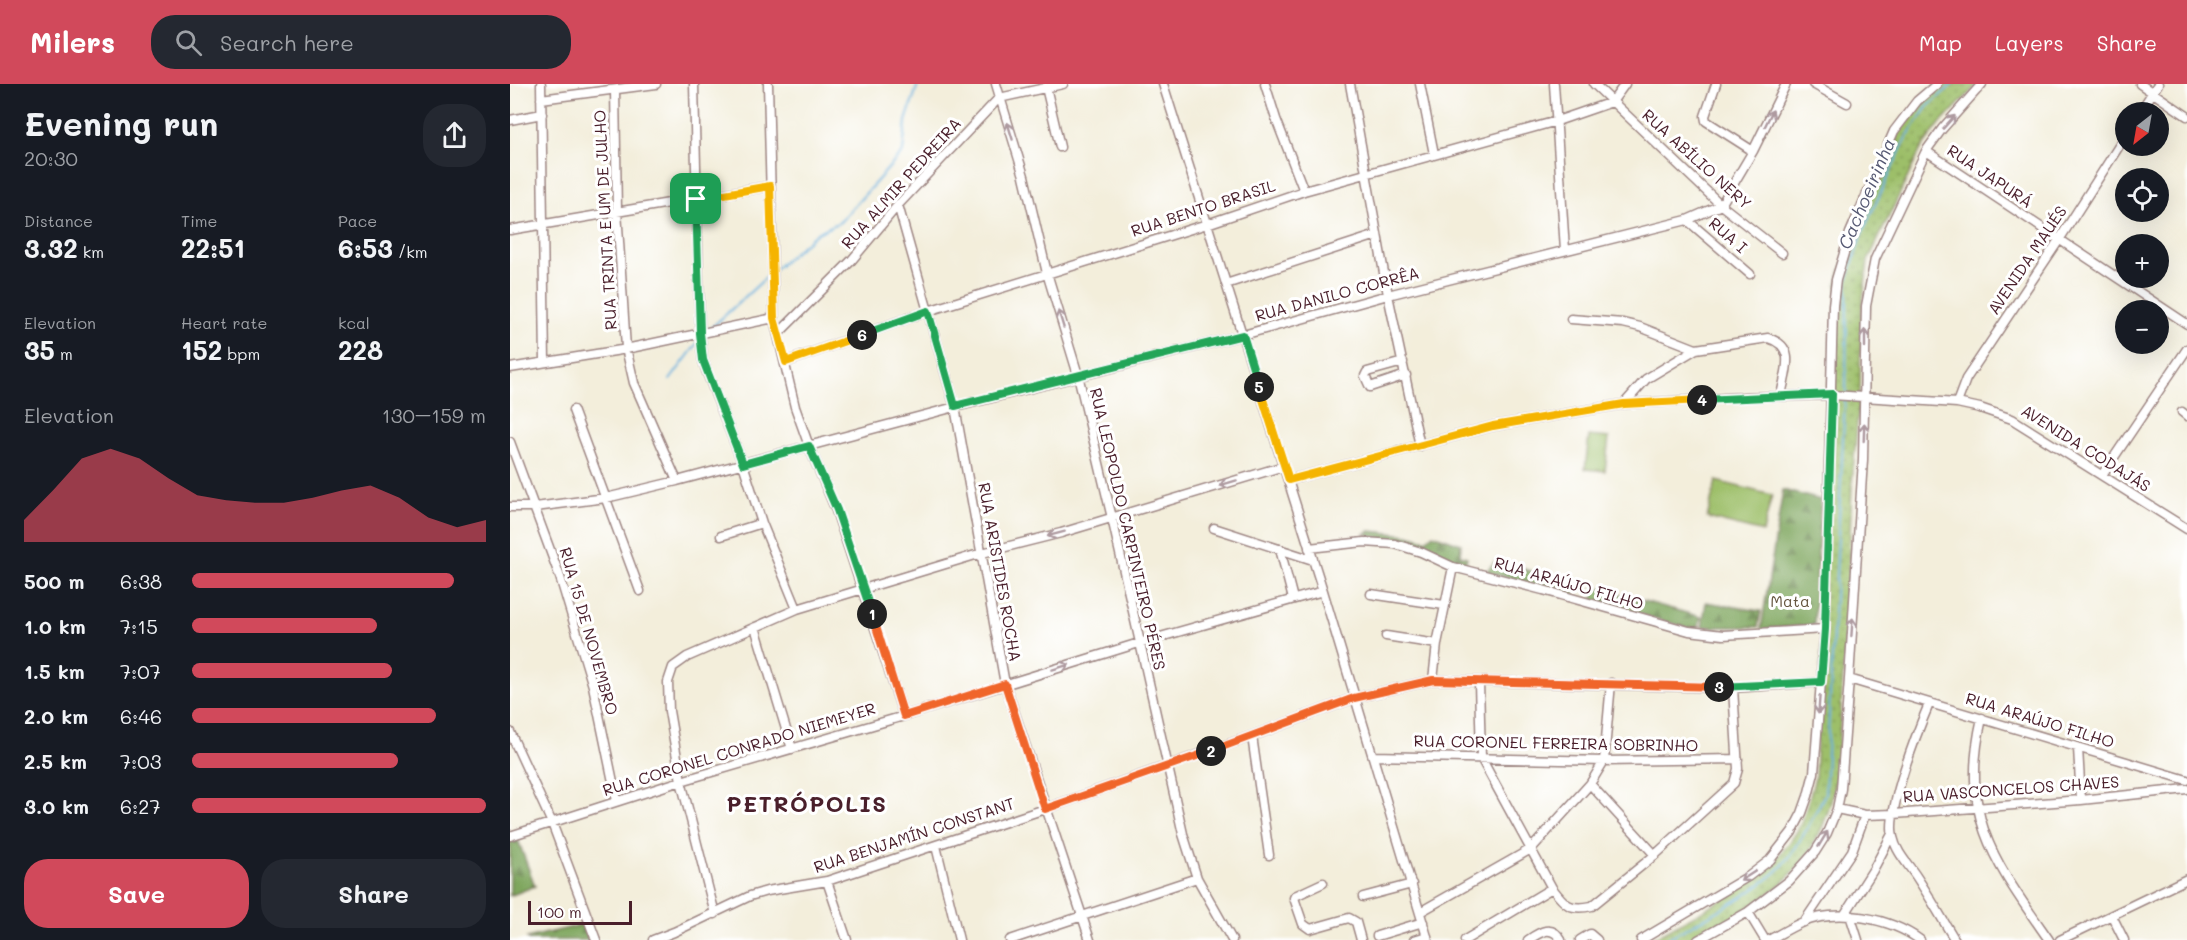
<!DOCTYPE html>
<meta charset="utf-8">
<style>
:root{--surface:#171b24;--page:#242831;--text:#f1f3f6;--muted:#9ea1a6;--accent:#d1495b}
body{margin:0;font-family:Mali,sans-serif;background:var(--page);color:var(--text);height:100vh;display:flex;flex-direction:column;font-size:22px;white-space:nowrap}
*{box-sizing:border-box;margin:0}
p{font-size:20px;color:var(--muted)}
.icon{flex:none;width:33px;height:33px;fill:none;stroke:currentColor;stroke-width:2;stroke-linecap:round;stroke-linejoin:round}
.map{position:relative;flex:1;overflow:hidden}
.panel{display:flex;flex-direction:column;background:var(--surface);width:510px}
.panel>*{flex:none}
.needle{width:39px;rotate:211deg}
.buttons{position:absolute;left:1605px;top:18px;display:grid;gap:12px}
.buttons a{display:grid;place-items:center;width:54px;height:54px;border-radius:50%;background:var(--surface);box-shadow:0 6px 24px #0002;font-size:30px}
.scale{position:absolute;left:18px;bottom:15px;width:104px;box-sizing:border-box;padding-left:6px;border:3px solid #4a1f2b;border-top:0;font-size:16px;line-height:21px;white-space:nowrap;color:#4a1f2b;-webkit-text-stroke:4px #fff;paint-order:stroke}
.pin{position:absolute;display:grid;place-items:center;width:51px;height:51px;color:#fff;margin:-26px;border-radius:12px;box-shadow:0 3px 9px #0006}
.km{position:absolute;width:30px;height:30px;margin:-15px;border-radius:50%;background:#222;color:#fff;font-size:16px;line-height:30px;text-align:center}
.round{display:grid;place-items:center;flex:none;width:63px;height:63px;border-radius:24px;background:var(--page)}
.head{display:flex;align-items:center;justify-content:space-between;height:102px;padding:0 24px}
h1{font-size:33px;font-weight:700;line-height:45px}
.metrics{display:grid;grid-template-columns:repeat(3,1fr);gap:9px;height:102px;padding:6px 24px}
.metrics div{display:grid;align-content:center}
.metrics b{font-size:26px;font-weight:700}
.metrics small{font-size:16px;font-weight:400}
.metrics p{font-size:16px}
.chart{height:168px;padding:12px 24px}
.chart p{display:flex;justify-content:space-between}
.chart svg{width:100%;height:108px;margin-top:6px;fill:var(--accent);opacity:.7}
.button{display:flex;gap:12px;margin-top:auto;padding:12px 24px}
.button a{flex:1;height:69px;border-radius:24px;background:var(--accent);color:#fff;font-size:24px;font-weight:700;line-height:69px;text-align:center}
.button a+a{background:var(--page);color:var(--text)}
ul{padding:0 24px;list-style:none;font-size:20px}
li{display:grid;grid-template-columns:96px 72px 1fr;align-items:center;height:45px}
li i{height:15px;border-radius:8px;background:var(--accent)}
header{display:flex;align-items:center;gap:36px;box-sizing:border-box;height:84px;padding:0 30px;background:var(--accent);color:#fff}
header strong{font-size:28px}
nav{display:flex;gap:33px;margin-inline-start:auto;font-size:21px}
.search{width:420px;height:54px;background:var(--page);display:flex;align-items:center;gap:15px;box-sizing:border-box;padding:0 21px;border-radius:24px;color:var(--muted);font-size:22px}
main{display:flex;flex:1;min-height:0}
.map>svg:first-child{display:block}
</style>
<header>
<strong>Milers</strong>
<div class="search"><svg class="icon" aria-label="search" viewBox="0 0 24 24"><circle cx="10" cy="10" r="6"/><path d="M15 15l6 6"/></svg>Search here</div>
<nav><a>Map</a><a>Layers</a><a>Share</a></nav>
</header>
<main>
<section class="panel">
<div class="head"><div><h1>Evening run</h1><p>20:30</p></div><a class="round"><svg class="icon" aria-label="share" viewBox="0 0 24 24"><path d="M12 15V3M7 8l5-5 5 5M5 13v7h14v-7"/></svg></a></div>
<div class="metrics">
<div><p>Distance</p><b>3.32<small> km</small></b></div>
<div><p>Time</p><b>22:51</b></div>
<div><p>Pace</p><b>6:53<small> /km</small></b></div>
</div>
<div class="metrics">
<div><p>Elevation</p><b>35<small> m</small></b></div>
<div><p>Heart rate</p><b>152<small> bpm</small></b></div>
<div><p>kcal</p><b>228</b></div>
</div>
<div class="chart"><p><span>Elevation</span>130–159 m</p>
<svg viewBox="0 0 160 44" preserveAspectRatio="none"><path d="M0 44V35L10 23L20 10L30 6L40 10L50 18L60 25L70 27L80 28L90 28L100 26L110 23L120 21L130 26L140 34L150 38L160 35V44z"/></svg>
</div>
<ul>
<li><b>500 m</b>6:38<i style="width:89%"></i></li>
<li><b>1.0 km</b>7:15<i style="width:63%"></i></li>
<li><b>1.5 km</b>7:07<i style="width:68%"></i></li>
<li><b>2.0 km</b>6:46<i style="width:83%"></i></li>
<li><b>2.5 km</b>7:03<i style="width:70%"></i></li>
<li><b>3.0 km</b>6:27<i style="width:100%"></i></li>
</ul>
<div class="button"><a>Save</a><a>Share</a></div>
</section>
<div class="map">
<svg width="1677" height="856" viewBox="0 0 1677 856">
<defs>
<pattern id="forest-firs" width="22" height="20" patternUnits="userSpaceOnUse" patternTransform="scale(1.5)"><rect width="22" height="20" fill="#7ea65d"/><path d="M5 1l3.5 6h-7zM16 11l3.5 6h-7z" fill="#69874d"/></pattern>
<pattern id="park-dots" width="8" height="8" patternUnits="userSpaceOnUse" patternTransform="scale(1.5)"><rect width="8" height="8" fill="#9dbf69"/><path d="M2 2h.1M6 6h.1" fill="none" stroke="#829b57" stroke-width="1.8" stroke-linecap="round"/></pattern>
</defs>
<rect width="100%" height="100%" fill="#fff"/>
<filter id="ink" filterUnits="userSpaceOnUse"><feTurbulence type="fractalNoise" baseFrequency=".0167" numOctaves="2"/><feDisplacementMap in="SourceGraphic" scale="12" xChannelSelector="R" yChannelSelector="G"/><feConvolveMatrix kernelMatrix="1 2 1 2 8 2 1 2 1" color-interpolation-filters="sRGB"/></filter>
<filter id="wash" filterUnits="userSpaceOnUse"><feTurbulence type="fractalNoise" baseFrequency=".008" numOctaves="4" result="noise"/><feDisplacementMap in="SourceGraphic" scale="24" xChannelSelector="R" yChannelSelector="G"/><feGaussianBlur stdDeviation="1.35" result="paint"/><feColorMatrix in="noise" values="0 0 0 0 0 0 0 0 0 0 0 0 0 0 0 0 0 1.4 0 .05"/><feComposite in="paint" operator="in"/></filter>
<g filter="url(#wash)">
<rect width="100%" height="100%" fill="#f3eedb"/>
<path fill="#9dbf69" stroke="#746f4a" stroke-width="1.5" d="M1079,352L1099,354L1095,387L1075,385Z
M1206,397L1262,411L1253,448L1197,434Z"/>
<path fill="url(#forest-firs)" stroke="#646244" stroke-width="1.5" d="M1273,406L1311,416L1304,541L1251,545Z
M860,447L898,451L916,456L923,450L951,460L950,471L957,473L955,482L941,479L926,464L921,468L855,450Z
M985,477L1024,488L1066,504L1064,511L976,488Z
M1084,503L1191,533L1189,542L1182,545L1083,517Z
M1196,518L1251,527L1248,543H1192Z
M7,753L25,802L0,812V756Z
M75,840L80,856H18L17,854Z"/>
<path fill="url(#park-dots)" stroke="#746f4a" stroke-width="1.5" d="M1433,0H1468L1429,41L1411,65L1358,177L1351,231L1350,306L1342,399L1338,503L1327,692C1313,768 1283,798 1218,836C1207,842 1193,854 1182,856C1169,856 1153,856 1140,856C1189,827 1259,797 1287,747C1296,730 1300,711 1305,694L1317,453L1326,337L1324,304L1327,198L1346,143L1388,49L1414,17Z"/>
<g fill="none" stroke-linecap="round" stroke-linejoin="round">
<path stroke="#67b0df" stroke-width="2" d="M265,185L307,149L330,138L393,68L396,37L408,0
M201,244L261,189
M160,296L189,257
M1336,309L1337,196L1352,149L1396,54L1417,23L1443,0
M1155,856C1192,835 1234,816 1266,788C1284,772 1304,732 1315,710L1335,315"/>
</g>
</g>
<g filter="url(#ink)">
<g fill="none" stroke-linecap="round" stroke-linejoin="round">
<defs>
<path id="minor" d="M31,0L35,278
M184,0L190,249L193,276L197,288L233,380L252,439L287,525
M258,0L264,234L285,323L299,362L326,426L394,632
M486,0L514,92L537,189L568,291L602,434L673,750L687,794L722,856
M653,0L813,507L918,856
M755,0L766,35L794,107
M840,0L878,211L910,362
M910,0L924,70
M1044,0L1055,166
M1084,0L1211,121L1272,169
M1206,0L1195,32L1196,37L1243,67
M1303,0L1337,19
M1630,0L1677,32
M536,3L550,63
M105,6L107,127L116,264L124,299L167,397
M31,15L146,0
M1630,28L1648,0
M0,36L32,30
M1416,67L1677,240
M388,121L445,323L495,600L580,856
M1177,136L1240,190
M0,146L260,102
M716,200L867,151
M1061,235L1113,239L1130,243L1186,265
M268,250L341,177L388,121L489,14L553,0
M276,278L418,227L697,140L794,107L1047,37L1102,18L1115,0
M893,278L857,288L855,292L860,303L896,291
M0,284L111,266L264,234
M1447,319L1456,295L1549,156L1616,51
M1114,320L1136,295L1186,265L1258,254C1288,263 1275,288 1271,312
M63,326L130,507
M1672,328L1677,332
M0,358L50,493L83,602L107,717
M1592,391L1677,265
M779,396L983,342L1114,320L1236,313L1322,311L1447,319L1470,324L1502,335L1677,445
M0,423H25L96,414L167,397L445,323L733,251L878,211L1177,136L1211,121L1243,67L1276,0
M704,444L803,476
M211,452L252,439
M799,464L854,458L885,460L911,468L943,483L1033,506L1179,547L1213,551L1315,545
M770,465L783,515
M861,510L934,521
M245,543L282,665
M876,552L927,560
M1339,595L1677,696
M923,596L927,560L943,483
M969,598L971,674L1042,804C1055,821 1060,827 1082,822L1145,771L1224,699L1228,685L1223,604
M1419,620C1408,646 1376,727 1383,753C1386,768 1398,780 1406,792C1420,813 1432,835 1445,856
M1472,634C1449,734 1485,778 1539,856
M0,648L42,739L86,856
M742,652L759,771
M1568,664L1571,716
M864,672L1094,677L1228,675
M1080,700L1145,771
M1327,725L1355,731L1384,730L1571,716L1677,705
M0,752L171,697L394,632L629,559L813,507
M426,762L449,856
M317,797L337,856
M813,799L785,812L784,814L793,840L800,845L839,834L846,838L851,856
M853,813L902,800
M910,828L1021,765L1080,700L1094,677L1101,599
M1238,828L1255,856
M205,830L171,697L159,627L158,598L163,583L177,573L287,525L472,469L551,449L774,382
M1335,830L1363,786L1382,750
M1340,831L1348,856
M1602,832L1614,856
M1294,838L1342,767L1355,731
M867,852L913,838
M143,856L164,848L240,812L257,807L317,797L535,725L742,652L844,614L923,596L1223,604L1311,598
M500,856L687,794
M904,856L917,852
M955,856L1042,804
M1018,856C1030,848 1042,840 1051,856
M1070,856L1080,850L1087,856
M1131,856L1239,792L1260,776L1282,748L1292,729L1298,712L1304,689L1315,545L1323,221L1326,196L1340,149L1384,47L1407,17L1427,0
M1188,856L1238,828L1279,797L1305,768L1317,749L1327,725L1331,705L1339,595L1353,376L1356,222L1365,175L1416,67L1432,45L1472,0
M1259,856C1270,850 1281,843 1293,838C1328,824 1380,834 1410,856
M1550,856L1677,795"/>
</defs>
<use href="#minor" stroke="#9e8683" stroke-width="11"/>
<use href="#minor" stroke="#fff" stroke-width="8"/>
</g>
<defs><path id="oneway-shaft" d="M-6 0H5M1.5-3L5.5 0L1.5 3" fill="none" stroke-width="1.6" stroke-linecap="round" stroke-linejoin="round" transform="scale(1.5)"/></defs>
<g stroke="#ae9aa0">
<use href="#oneway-shaft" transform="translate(1259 34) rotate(-64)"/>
<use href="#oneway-shaft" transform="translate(1439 38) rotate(-48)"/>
<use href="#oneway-shaft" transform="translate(500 47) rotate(-107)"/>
<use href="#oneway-shaft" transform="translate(551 235) rotate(-107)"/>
<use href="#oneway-shaft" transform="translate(1355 254) rotate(-90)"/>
<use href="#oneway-shaft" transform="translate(1354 348) rotate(-88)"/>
<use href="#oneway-shaft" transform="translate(718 399) rotate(163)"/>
<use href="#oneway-shaft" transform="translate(546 450) rotate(165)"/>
<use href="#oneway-shaft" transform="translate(1342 543) rotate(-86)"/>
<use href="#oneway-shaft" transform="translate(551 583) rotate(-17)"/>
<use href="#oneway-shaft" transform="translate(1309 621) rotate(94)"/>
<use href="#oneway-shaft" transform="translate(1313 755) rotate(-59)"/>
<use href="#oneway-shaft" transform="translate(1238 792) rotate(147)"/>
</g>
</g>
<g fill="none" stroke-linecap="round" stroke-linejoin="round" filter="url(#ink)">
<defs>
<path id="split-1" d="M186,115L190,249L193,276L233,380L299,362L327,426L362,530"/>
<path id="split-2" d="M362,530L394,632L495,600L535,725L701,667"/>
<path id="split-3" d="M701,667L844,614L923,596L1209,603"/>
<path id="split-4" d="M1192,316L1322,310L1315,545L1311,598L1209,603"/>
<path id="split-5" d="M749,303L779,396L983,342L1114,320L1192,316"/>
<path id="split-6" d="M352,251L418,227L445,322L733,251L749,303"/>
<path id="split-7" d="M186,115L260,102L264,234L276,278L352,251"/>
</defs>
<use href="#split-1" stroke="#fff" stroke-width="12"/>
<use href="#split-2" stroke="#fff" stroke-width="12"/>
<use href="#split-3" stroke="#fff" stroke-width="12"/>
<use href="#split-4" stroke="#fff" stroke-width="12"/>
<use href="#split-5" stroke="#fff" stroke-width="12"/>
<use href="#split-6" stroke="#fff" stroke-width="12"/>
<use href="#split-7" stroke="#fff" stroke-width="12"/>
<use href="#split-1" stroke="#22a559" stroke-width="8"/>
<use href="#split-2" stroke="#f0652b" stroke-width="8"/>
<use href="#split-3" stroke="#f0652b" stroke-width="8"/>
<use href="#split-4" stroke="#22a559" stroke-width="8"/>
<use href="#split-5" stroke="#f5b400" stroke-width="8"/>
<use href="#split-6" stroke="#22a559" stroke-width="8"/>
<use href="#split-7" stroke="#f5b400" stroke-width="8"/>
</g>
<g text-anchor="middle" stroke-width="6" stroke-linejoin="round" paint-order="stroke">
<g font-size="16" fill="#4a1f2b" stroke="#fff">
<text transform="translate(1187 75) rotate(42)" y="6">RUA ABÍLIO NERY</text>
<text transform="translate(1480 92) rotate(34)" y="6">RUA JAPURÁ</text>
<text transform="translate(391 99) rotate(-48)" y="6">RUA ALMIR PEDREIRA</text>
<text transform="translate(693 124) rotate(-18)" y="6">RUA BENTO BRASIL</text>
<text transform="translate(95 136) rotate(-93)" y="6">RUA TRINTA E UM DE JULHO</text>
<text transform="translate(1218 151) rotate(41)" y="6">RUA I</text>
<text transform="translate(1517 176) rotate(-56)" y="6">AVENIDA MAUÉS</text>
<text transform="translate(827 210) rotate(-15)" y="6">RUA DANILO CORRÊA</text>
<text transform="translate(1576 364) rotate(32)" y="6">AVENIDA CODAJÁS</text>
<text transform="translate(618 445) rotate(77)" y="6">RUA LEOPOLDO CARPINTEIRO PÉRES</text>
<text transform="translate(490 488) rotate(80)" y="6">RUA ARISTIDES ROCHA</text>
<text transform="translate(1059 499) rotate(16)" y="6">RUA ARAÚJO FILHO</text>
<text transform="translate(79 547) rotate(74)" y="6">RUA 15 DE NOVEMBRO</text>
<text transform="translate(1530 636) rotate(17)" y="6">RUA ARAÚJO FILHO</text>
<text transform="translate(1046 659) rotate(1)" y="6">RUA CORONEL FERREIRA SOBRINHO</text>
<text transform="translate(229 665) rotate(-17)" y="6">RUA CORONEL CONRADO NIEMEYER</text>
<text transform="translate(1501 705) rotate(-4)" y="6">RUA VASCONCELOS CHAVES</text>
<text transform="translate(404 751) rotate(-18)" y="6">RUA BENJAMÍN CONSTANT</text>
</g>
<g font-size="16" fill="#675741" stroke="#fff">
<text x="1280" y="523">Mata</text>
</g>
<g font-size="18" font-style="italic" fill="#565973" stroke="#fff">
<text transform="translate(1357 110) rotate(-67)" y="6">Cachoeirinha</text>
</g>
<g font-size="22" font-weight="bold" letter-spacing="1.5" fill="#4a1f2b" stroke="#fff">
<text x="297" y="728">PETRÓPOLIS</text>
</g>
</g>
</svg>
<div class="buttons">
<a><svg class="needle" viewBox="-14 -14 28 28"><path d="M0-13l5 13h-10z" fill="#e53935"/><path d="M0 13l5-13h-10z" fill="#9ea1a6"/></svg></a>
<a><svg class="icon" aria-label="locate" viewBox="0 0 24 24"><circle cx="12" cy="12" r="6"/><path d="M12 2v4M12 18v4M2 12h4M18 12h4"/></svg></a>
<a>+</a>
<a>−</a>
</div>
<div class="scale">100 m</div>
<div class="pin" style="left:186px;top:115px;background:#1e9e55"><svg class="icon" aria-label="arrive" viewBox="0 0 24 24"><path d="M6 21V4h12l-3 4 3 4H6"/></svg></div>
<b class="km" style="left:362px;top:530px">1</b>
<b class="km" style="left:701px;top:667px">2</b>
<b class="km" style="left:1209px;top:603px">3</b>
<b class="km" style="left:1192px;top:316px">4</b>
<b class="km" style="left:749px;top:303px">5</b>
<b class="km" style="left:352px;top:251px">6</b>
</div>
</main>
